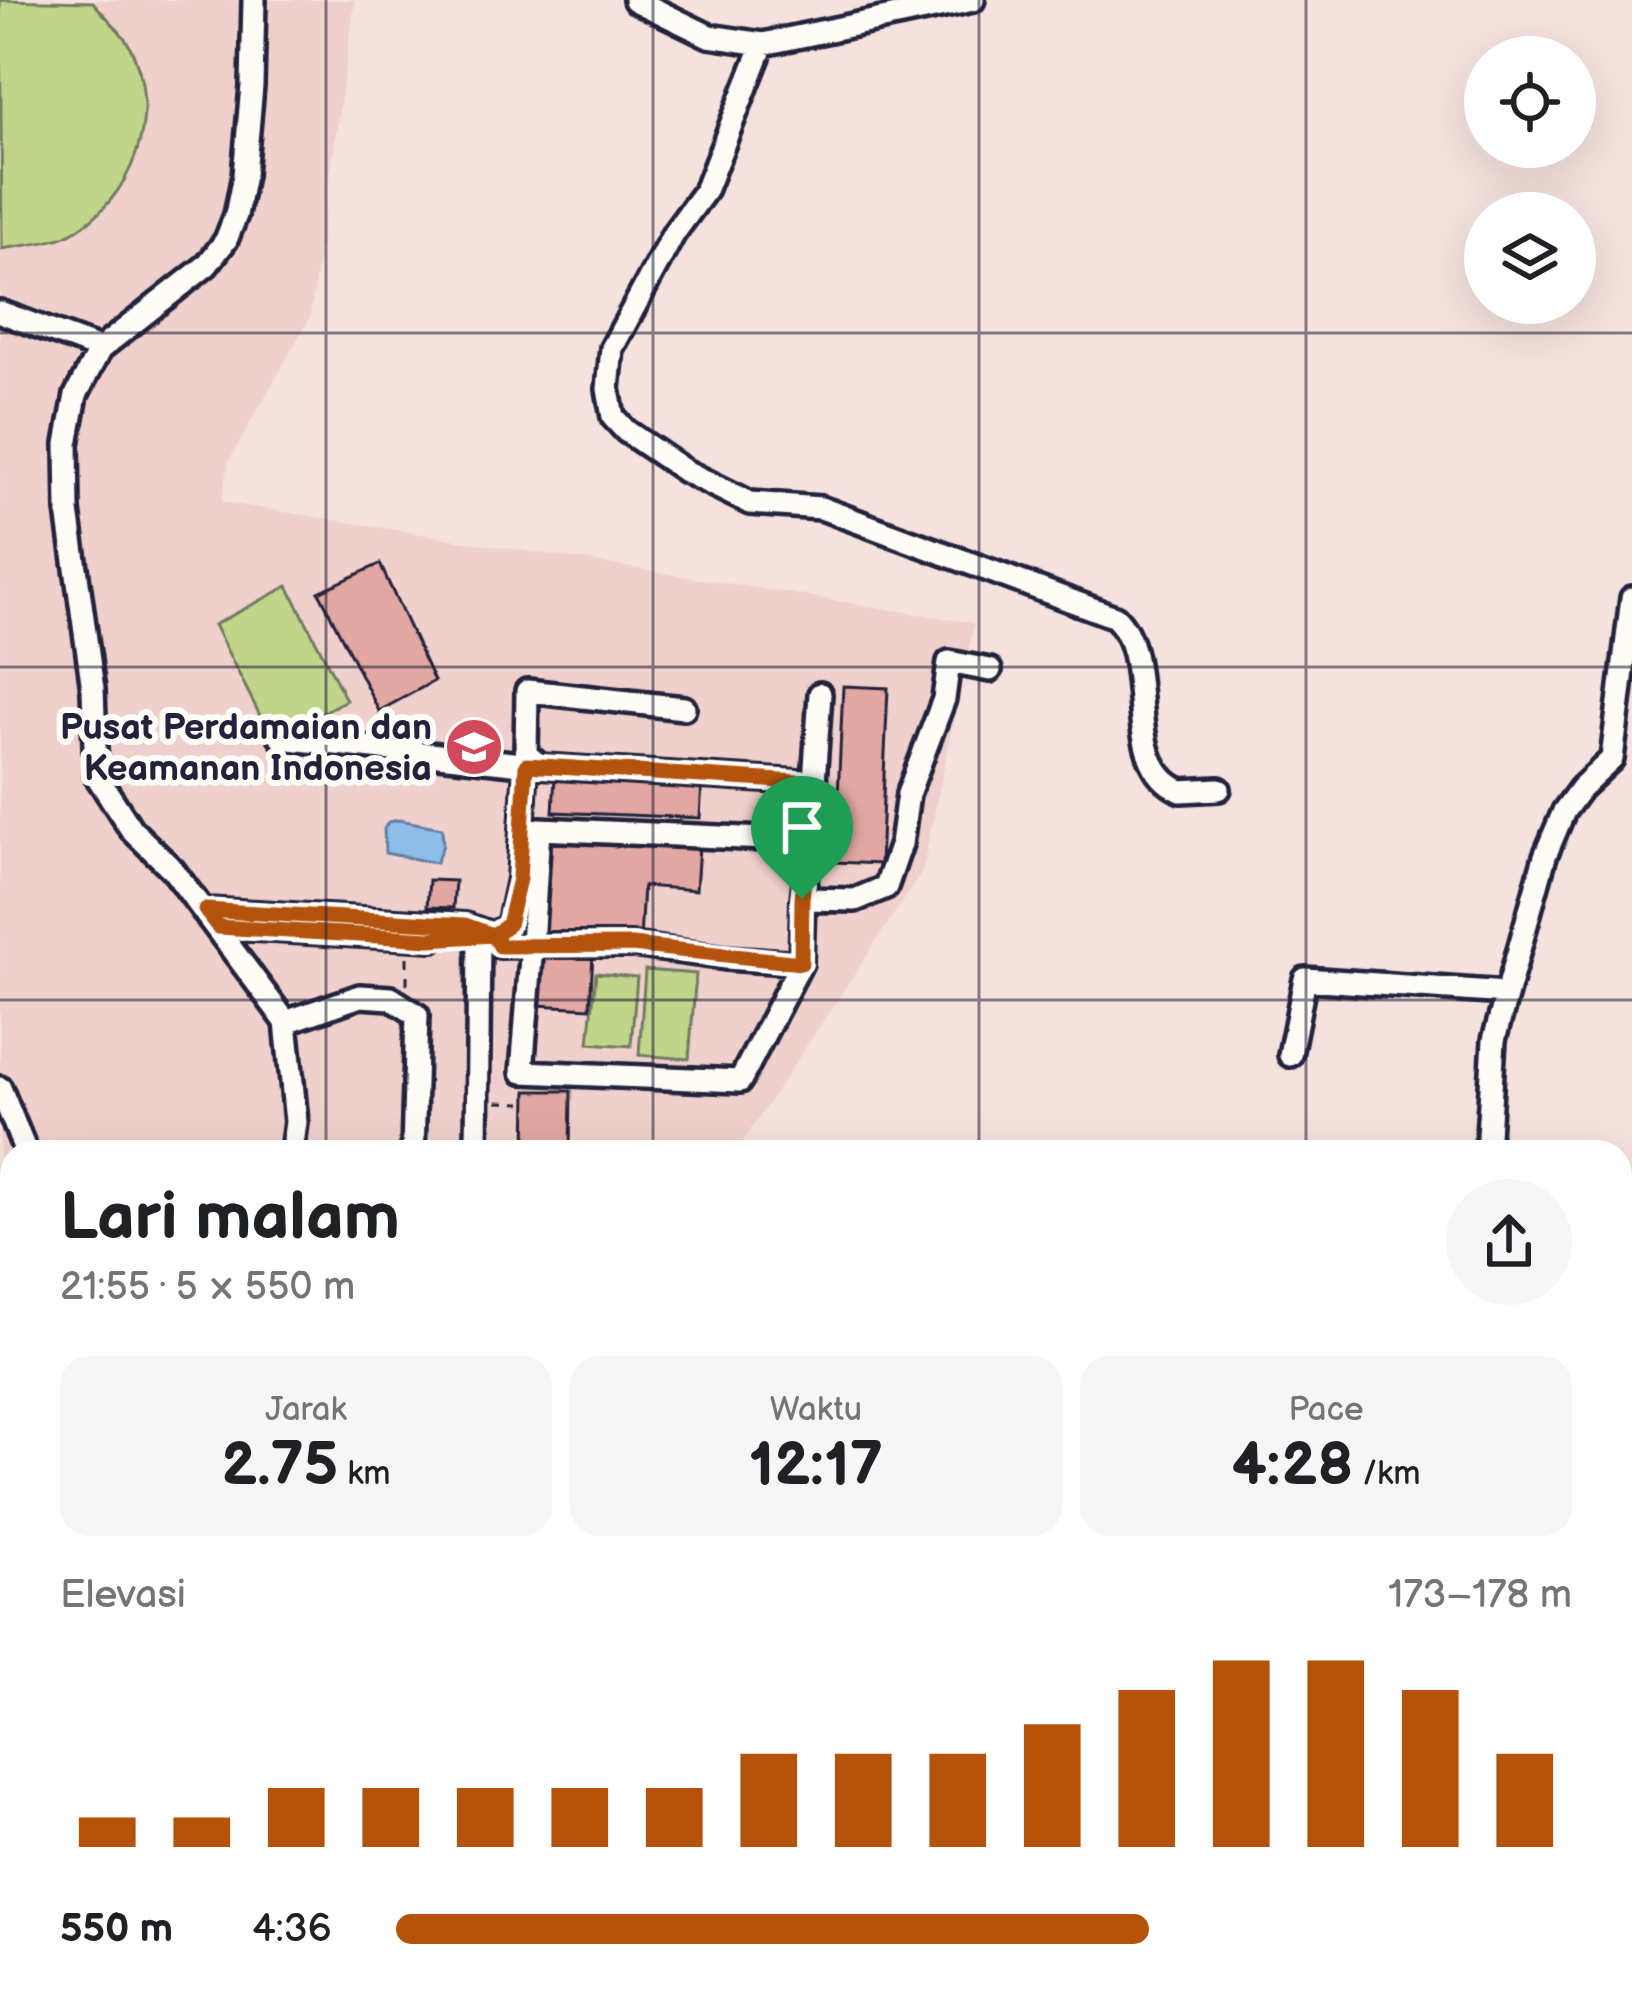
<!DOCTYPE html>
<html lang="id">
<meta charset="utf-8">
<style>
:root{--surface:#fff;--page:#f6f6f6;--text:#202124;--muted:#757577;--accent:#b45309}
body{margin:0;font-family:"Balsamiq Sans",sans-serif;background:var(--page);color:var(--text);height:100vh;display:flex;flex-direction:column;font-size:45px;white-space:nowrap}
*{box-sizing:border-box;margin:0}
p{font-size:39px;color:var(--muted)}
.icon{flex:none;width:66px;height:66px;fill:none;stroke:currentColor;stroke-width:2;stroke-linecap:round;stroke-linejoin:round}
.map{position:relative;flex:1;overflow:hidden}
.side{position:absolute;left:0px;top:1140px;width:1632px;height:861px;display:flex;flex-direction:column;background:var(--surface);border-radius:36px 36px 0 0;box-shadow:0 12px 48px #0002}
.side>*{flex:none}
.tools{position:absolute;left:1464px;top:36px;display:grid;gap:24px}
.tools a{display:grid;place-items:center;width:132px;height:132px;border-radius:50%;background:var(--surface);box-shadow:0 12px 48px #0002;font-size:60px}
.pin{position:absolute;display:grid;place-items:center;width:102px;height:102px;color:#fff;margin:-123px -51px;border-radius:50% 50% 50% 0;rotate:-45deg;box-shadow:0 0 12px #0007}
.pin .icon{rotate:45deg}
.round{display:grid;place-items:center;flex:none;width:126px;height:126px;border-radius:63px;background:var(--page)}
.summary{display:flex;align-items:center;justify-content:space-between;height:204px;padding:0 60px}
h1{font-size:66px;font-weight:600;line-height:90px}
.metrics{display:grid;grid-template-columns:repeat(3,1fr);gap:18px;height:204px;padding:12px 60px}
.metrics div{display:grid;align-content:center;border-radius:30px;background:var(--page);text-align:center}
.metrics b{font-size:60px;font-weight:600}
.metrics small{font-size:33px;font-weight:400}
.metrics p{font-size:33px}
.chart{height:336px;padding:24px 60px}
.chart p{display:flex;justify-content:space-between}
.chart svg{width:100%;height:216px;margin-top:12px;stroke:var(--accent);stroke-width:6}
ul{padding:0 60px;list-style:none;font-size:39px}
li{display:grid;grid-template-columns:192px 144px 1fr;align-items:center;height:90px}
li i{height:30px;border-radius:15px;background:var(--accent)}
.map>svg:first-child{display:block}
</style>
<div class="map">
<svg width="1632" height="2000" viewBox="0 0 1632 2000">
<rect width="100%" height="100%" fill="#f5e2de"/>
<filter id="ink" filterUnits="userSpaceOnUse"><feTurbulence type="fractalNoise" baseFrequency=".00833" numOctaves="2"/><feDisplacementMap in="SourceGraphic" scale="24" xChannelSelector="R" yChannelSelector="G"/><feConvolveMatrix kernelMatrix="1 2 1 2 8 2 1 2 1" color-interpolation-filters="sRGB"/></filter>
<g filter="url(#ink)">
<path fill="#efd0cc" d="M0,0H355L310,317L229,461L222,502L974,623L922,872L736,1152H12V1426L0,1380Z"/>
<path fill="#c1d58a" stroke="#727c62" stroke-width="3" d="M0,0L93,2C104,16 121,30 129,45C165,113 133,203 66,236C48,244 22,245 2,249Z
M288,586L346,700L272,739L214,625Z
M645,970L696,974L689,1059L639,1055Z
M596,973L637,977L631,1046L589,1043Z"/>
<path fill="#8fbde9" stroke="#637fa3" stroke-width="3" d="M399,820L442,828L443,845L436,863L385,853L384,829L388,822Z"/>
<path fill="#e2a7a2" stroke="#22223b" stroke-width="3" d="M380,564L434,681L379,711L319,592Z
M843,686L888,688L880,864L835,862Z
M555,776L702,782L700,818L553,812Z
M549,837L699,846L696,890L643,886L640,940L543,934Z
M429,880L455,881L453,908L427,907Z
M540,951L593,954L590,1008L537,1005Z
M527,1091H571L570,1152H526Z"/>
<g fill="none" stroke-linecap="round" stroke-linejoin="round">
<defs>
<path id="minor" d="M254,0L252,86L244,175L236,215L226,240L207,265L100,349L76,395L67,444L68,511L93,689L96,775L131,829L173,870L286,1022L296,1122L292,1152
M635,0L709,36L763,44L973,0
M763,44L705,191L674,233L612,348L608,389L613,417L626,431L685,471L750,503L821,508L1115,617C1159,660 1118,763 1181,791L1219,789
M0,312L100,349
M281,738L540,766L814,783
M540,766L526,754L527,691L684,708
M803,899L855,900L886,887L901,844L908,794L944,699L949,662L990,670
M205,910L465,925L493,935L500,946L532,945L539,829L810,841L820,694
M218,927L433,939
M482,936L493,935L509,925L519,879L526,765
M801,963L740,1081L522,1072L532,945H632L726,958L801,963L803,899L810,841
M286,1022L360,996L391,998L417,1015L413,1152
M1290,1055L1305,979L1506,993
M0,1088L26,1152
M477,1152L479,936
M1487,1152L1494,1040L1545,856L1564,811L1581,788L1612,759L1632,598
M0,1548L12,1551
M1620,1655L1632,1652
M1009,1989L1012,2000"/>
</defs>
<use href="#minor" stroke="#22223b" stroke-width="30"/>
<path stroke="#22223b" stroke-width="3" stroke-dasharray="9 9" stroke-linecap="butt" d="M407,984V957
M497,1102L522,1103"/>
<use href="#minor" stroke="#fdfcf7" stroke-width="21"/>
</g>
</g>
<g fill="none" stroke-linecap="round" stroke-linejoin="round" filter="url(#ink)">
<defs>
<path id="route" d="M802,899L801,963L632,945L500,946L493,935L430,939L218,927L205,910L465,925L493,935L508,925L519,879L526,765L814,783L802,899"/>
</defs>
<use href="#route" stroke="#fff" stroke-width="24"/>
<use href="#route" stroke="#b45309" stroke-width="15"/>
</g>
<path fill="none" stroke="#22223b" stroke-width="3" stroke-opacity="0.55" d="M326,0V1152M653,0V1152M979,0V1152M1306,0V1152M0,333H1632M0,667H1632M0,1000H1632M0,1333H12M1620,1333H1632M0,1667H12M1620,1667H1632M326,1989V2000M653,1989V2000M979,1989V2000M1306,1989V2000"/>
<defs>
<symbol id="university-disc" viewBox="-11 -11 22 22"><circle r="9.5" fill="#d1495b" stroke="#fdfcf7"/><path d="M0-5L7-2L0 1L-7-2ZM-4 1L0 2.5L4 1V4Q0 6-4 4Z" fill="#fff"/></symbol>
</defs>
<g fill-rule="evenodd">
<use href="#university-disc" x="441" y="714" width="66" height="66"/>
</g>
<g text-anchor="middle" stroke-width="12" stroke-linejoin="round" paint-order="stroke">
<g font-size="36" font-weight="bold" fill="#22223b" stroke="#fdfcf7" text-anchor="end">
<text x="432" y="739">Pusat Perdamaian dan<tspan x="432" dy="41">Keamanan Indonesia</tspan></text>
</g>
</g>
</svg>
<div class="tools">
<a><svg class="icon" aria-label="locate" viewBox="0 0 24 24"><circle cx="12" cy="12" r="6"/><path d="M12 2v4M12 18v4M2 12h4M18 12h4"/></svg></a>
<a><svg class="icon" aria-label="layers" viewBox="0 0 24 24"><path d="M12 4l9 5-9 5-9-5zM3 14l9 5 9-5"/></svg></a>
</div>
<div class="pin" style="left:802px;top:899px;background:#1e9e55"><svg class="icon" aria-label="arrive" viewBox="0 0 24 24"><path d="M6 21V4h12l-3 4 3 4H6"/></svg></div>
<section class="side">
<div class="summary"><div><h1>Lari malam</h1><p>21:55 · 5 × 550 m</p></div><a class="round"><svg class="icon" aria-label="share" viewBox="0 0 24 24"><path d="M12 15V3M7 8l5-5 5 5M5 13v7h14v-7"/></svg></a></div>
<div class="metrics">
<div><p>Jarak</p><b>2.75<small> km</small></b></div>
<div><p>Waktu</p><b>12:17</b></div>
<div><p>Pace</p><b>4:28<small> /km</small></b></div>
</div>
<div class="chart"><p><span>Elevasi</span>173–178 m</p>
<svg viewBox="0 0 160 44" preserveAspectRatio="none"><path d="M5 44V38M15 44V38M25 44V32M35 44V32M45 44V32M55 44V32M65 44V32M75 44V25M85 44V25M95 44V25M105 44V19M115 44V12M125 44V6M135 44V6M145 44V12M155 44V25"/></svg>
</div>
<ul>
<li><b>550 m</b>4:36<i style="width:64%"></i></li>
</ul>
</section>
</div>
